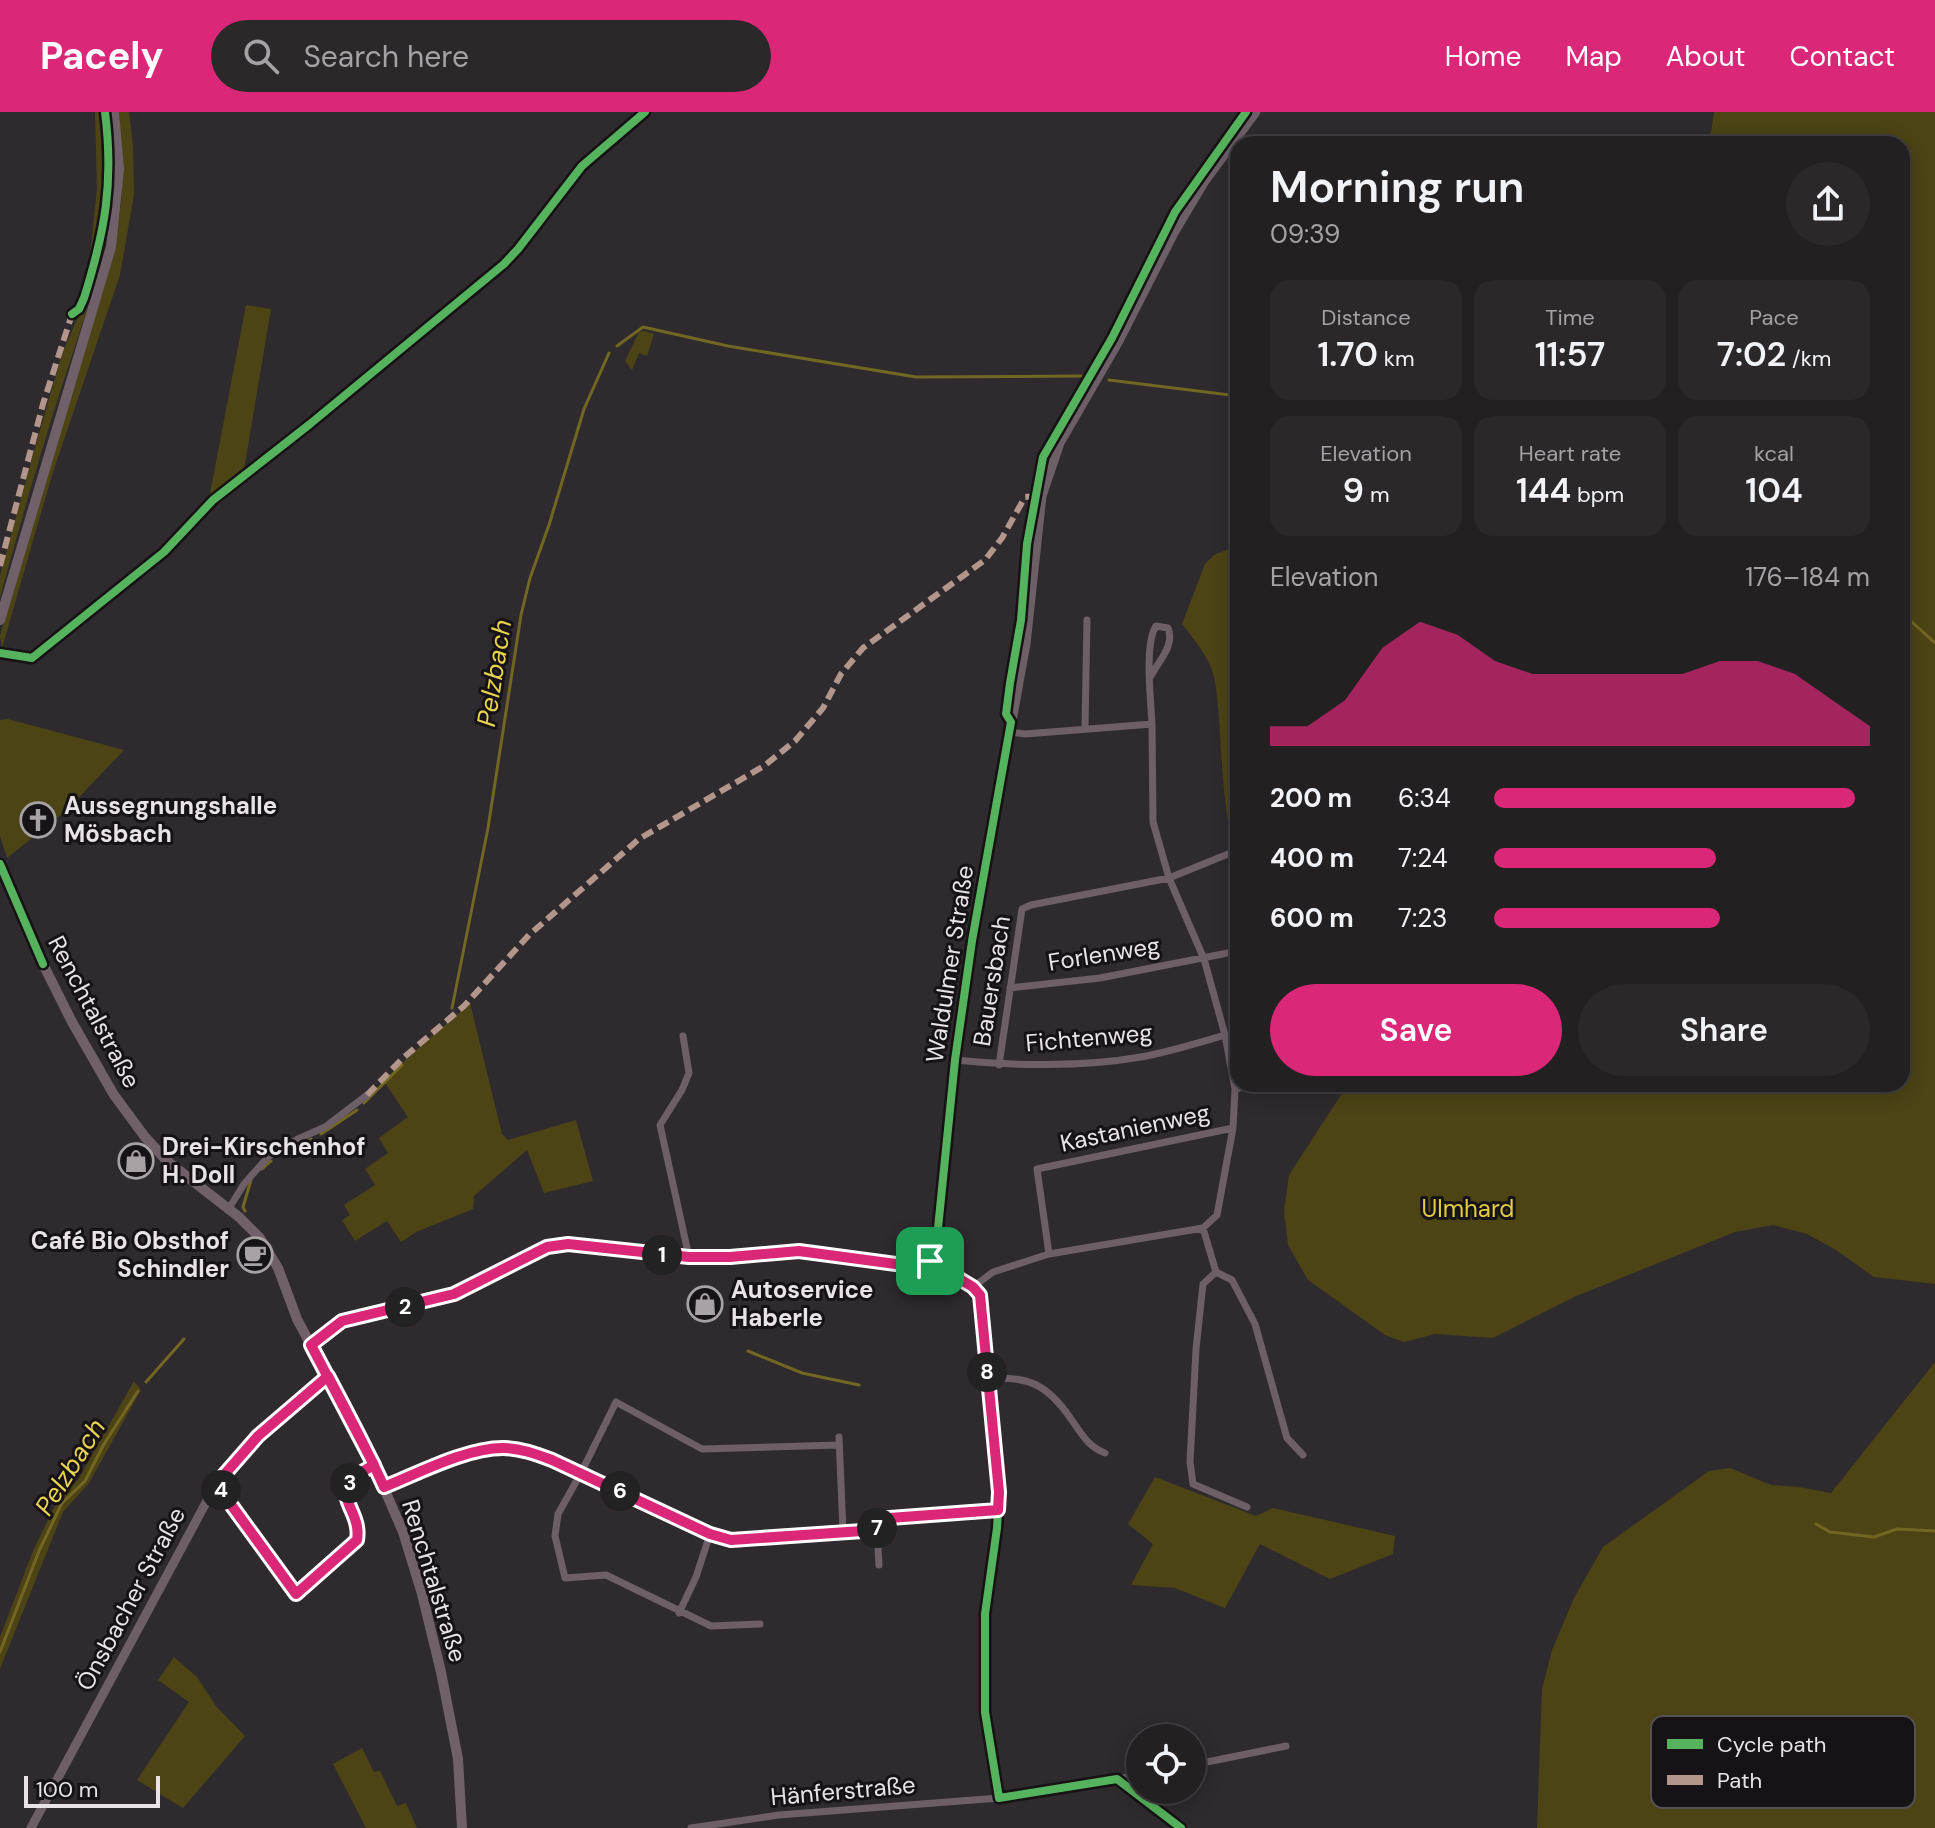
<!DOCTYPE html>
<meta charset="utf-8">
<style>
:root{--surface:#232022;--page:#2b282a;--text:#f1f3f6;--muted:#a3a3a5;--line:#403e40;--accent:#db2777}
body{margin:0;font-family:"DM Sans",sans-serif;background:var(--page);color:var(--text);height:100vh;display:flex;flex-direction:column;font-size:30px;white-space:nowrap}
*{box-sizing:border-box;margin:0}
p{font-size:26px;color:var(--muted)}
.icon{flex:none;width:44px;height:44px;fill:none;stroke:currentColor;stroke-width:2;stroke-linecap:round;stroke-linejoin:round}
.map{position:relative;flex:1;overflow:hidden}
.side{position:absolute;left:1230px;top:24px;width:680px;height:956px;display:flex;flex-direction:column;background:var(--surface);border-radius:24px;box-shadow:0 4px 20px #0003,0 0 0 2px var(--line)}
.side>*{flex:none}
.controls{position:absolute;left:1126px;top:1612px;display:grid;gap:16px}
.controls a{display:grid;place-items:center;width:80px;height:80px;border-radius:50%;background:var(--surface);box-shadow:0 4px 20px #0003,0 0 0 2px var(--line);font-size:40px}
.scale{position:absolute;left:24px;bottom:20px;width:136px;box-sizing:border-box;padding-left:8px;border:4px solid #e9e2e6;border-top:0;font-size:22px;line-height:28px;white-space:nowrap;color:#e9e2e6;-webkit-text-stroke:6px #161215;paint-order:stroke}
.pin{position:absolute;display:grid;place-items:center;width:68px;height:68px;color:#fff;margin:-34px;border-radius:16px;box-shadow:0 4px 12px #0006}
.km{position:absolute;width:40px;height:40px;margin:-20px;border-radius:50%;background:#222;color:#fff;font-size:22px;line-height:40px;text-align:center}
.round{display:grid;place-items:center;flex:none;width:84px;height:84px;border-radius:42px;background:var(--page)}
.head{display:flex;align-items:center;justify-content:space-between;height:136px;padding:0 40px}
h1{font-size:44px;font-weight:600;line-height:60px}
.figures{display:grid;grid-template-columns:repeat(3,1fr);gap:12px;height:136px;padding:8px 40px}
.figures div{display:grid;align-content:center;border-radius:20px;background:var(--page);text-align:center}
.figures b{font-size:34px;font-weight:600}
.figures small{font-size:22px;font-weight:400}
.figures p{font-size:22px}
.chart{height:224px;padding:16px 40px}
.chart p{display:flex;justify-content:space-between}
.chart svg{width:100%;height:144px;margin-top:8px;fill:var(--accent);opacity:.7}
.button{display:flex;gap:16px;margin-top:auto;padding:16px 40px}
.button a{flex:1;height:92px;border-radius:48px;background:var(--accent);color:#fff;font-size:32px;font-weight:600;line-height:92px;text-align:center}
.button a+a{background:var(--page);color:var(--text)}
ul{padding:0 40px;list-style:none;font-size:26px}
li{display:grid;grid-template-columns:128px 96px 1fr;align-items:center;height:60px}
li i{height:20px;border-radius:10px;background:var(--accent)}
header{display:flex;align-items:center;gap:48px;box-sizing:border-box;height:112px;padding:0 40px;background:var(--accent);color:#fff}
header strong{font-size:38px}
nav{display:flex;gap:44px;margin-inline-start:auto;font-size:28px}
.search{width:560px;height:72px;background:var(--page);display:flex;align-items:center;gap:20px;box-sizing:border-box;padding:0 28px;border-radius:44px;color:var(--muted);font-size:30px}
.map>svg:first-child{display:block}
</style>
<header>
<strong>Pacely</strong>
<div class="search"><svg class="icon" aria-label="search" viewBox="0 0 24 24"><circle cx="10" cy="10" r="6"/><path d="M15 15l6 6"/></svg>Search here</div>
<nav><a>Home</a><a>Map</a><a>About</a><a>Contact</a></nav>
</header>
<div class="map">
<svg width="1935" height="1716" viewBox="0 0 1935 1716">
<rect width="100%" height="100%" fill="#2f2a2d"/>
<path fill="#4c4415" d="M95,0H103C108,42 110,126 88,162L97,77Z
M107,0H109C121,110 93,178 60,280C38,348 19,417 0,485V464C19,394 38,323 59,253C65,231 76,212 84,191C109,130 113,65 107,0Z
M119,0H129L133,34L134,83L120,163L52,363L2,536L0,524L30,410L113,144L121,92L122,60Z
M1714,0H1935V1172L1874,1165L1836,1138L1807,1122L1773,1113L1735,1120L1574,1185L1493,1226L1435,1222L1404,1230L1385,1223L1308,1168L1288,1133L1284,1099L1289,1063L1348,972H1902V32H1693L1711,21Z
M246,193L271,197L244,358L209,387Z
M644,219L654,222L647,244L639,241L632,258L625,249L639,220Z
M1238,433V737C1219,712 1223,603 1214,565C1210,546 1194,528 1182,512L1205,452L1214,443Z
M8,607L124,638L67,698L7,746L0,724V608Z
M470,891L502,1022L508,1028L576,1008L593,1069L544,1081L527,1038L474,1084L473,1097L416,1120L401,1130L387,1109L355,1129L342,1108L350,1103L344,1093L375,1073L365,1057L388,1041L379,1026L408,1005L385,971L406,947Z
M1935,1250V1716H1537L1542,1577L1552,1538L1574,1486L1603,1435L1709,1359L1730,1356L1771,1373L1799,1375L1831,1381Z
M134,1269L141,1278L89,1371L63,1400L0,1557V1525L33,1439L59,1385L78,1368Z
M1155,1365L1256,1404L1273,1396L1395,1424L1393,1442L1330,1467L1260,1432L1225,1496L1175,1476L1131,1473L1153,1432L1128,1412Z
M174,1545L197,1565L216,1594L245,1624L183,1696L137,1668L189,1590L158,1568Z
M362,1636L374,1660L380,1659L397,1694L406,1691L417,1716H366L333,1652Z"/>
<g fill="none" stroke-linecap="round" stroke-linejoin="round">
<path stroke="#726722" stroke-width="3" d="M617,234L643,215L728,234L916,265L1081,264
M1109,268L1238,284
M1902,501L1935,531
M452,896L488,716L521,503L530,466L549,413L584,297L609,241
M364,991L402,953
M321,1022L357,998
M279,1043L311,1027
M262,1057L271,1049
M245,1099L243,1095L251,1068
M748,1239L802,1261L859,1273
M146,1270L184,1227
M1816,1412L1830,1420L1874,1425L1897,1417L1935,1419
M0,1540L39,1439L62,1391L85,1369L104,1332L138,1279"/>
<path stroke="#6c5f68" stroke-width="7" d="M1151,564C1159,548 1175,534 1168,516L1156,514C1144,532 1151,589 1152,612
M1085,616L1087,508
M1010,876L1100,866L1238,839
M683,924L689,961L682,978L660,1013L689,1145
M955,948C1012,954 1084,955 1141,945C1169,940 1198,931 1225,923
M999,953L1022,797L1031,793L1169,766L1238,738
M1235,977L1254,972
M228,1098L244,1072L268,1045L298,1027L325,1015L367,983
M1203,1116L1216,1160L1232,1168L1255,1212L1287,1326L1303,1343
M1049,1142L1037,1057L1233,1016
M930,1149C953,1163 977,1169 983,1197L990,1301L999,1380L997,1416L985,1502V1600L999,1686
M1216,1160L1203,1172L1196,1237L1190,1350L1193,1372L1247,1395
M973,1175L993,1160L1049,1142L1203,1116L1217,1103L1233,1016L1235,977L1225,923L1204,847L1169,766L1153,710L1152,612L1025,622L1010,620
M987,1267C1028,1263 1048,1273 1071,1307C1082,1322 1087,1334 1105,1341
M839,1325L843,1419
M216,1372L296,1482L357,1428C363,1395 320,1381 374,1353
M384,1375C419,1361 465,1336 503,1336C520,1336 536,1342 552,1348L710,1422L731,1428L877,1418L876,1407L998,1398
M877,1418L879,1453
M679,1501L696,1465L710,1422
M760,1512L711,1514L606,1463L565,1466L555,1424L558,1402L581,1361L616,1290L702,1337L838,1333
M1192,1653L1286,1634
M1117,1667L1140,1663
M691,1716L779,1703L999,1686L1117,1667L1181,1716"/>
<path stroke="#6c5f68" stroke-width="9" d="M311,1233L342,1209L454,1182L547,1135L568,1132L689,1145H730L799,1139L918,1155L930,1149L936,1136L955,948L972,829L1026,532L1042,384L1060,331L1119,229L1174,121L1205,69L1256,0
M31,1716L216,1372L258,1324L328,1264"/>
<path stroke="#70606a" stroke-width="10" d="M0,508L111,135L119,57L114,0
M0,752L43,852L72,910L114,983L145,1025L167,1049L239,1105L260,1126L278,1156L297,1207L374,1353L403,1420L422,1482L441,1560L458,1647L462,1716"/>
<path stroke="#b2968c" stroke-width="6" stroke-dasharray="12 6" stroke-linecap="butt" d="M0,454L43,292L74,196
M367,983L403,946L464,894L529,823L639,727L764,654L795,629L823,596L841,562L863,536L985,448L1002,426L1025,385L1038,384"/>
<defs>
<path id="cycleway" d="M72,202L79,197L84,186C105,119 114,71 105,0
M0,541L32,546L164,440L213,388L310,312L504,152L518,137L582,54L645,0
M0,752L43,852
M1181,1716L1117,1667L999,1686L985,1600V1502L997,1416L999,1380L990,1301L983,1197C977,1169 953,1163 930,1149L936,1136L955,948L972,829L1011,610L1006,602L1010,571L1021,508L1027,432L1043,345L1112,226L1175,100L1246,0"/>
</defs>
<use href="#cycleway" stroke="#161215" stroke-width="13"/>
<use href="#cycleway" stroke="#56b35d" stroke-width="8"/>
</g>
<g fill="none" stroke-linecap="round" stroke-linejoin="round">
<defs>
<path id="route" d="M930,1149L918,1155L799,1139L730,1145H689L568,1132L547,1135L454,1182L342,1209L311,1233L374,1353C320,1381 363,1394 357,1428L296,1482L216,1372L258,1324L328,1264C347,1300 367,1337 384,1375C419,1361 466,1336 503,1336C520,1336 536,1342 552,1348L710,1422L731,1428L877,1418L876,1407L998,1398L999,1380L980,1183L973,1175L930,1149"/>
</defs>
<use href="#route" stroke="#fff" stroke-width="16"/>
<use href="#route" stroke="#db2777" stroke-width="10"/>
</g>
<defs>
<symbol id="church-ring" viewBox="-11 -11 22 22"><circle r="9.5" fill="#161215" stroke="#a8a2a5" stroke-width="1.5"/><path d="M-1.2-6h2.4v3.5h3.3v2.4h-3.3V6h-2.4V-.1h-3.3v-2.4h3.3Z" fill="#a8a2a5"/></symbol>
<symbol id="shop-ring" viewBox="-11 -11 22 22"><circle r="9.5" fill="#161215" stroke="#a8a2a5" stroke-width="1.5"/><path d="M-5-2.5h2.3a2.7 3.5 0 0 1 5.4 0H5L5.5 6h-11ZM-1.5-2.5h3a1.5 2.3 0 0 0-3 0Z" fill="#a8a2a5"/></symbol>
<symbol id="cafe-ring" viewBox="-11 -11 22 22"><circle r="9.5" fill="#161215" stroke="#a8a2a5" stroke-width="1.5"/><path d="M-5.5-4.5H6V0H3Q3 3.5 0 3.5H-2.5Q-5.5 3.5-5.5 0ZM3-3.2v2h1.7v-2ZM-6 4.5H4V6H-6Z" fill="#a8a2a5"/></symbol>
</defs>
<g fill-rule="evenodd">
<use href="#church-ring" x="18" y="688" width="40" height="40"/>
<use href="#shop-ring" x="116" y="1029" width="40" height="40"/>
<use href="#cafe-ring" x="235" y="1123" width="40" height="40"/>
<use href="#shop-ring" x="685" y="1172" width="40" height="40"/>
</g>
<g text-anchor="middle" stroke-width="6" stroke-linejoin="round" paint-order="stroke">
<g font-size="24" font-weight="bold" fill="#e9e2e6" stroke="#161215" text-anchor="start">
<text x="64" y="702">Aussegnungshalle<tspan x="64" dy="28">Mösbach</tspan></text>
<text x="162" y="1043">Drei-Kirschenhof<tspan x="162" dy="28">H. Doll</tspan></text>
<text x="229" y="1137" text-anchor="end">Café Bio Obsthof<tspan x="229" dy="28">Schindler</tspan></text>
<text x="731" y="1186">Autoservice<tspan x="731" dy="28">Haberle</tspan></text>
</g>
<g font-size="24" fill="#e9e2e6" stroke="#161215">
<text transform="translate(1104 842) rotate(-9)" y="8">Forlenweg</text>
<text transform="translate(950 852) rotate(-81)" y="8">Waldulmer Straße</text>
<text transform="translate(992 869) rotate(-81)" y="8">Bauersbach</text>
<text transform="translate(94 900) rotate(62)" y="8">Renchtalstraße</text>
<text transform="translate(1089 926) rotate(-5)" y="8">Fichtenweg</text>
<text transform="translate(1135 1016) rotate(-12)" y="8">Kastanienweg</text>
<text transform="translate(434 1469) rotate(73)" y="8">Renchtalstraße</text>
<text transform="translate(131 1487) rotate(-62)" y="8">Önsbacher Straße</text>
<text transform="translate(843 1679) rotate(-5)" y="8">Hänferstraße</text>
</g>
<g font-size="24" fill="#e1cc47" stroke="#161215">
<text x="1468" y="1105">Ulmhard</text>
</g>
<g font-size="26" font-style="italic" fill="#e9d451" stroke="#161215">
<text transform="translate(494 561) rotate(-81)" y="9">Pelzbach</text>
<text transform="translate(70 1355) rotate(-58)" y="9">Pelzbach</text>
</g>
</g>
<rect x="1651" y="1604" width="264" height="92" rx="12" fill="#161215" stroke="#555054" stroke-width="2"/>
<rect x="1667" y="1627" width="36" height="10" fill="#56b35d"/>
<rect x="1667" y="1663" width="36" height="10" fill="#b2968c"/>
<g font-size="22" fill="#e9e2e6">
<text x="1717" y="1640">Cycle path</text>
<text x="1717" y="1676">Path</text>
</g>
</svg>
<div class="controls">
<a><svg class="icon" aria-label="locate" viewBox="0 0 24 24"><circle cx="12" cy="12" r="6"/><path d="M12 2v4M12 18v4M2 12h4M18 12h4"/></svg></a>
</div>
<div class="scale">100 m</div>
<div class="pin" style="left:930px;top:1149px;background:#1e9e55"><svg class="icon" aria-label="arrive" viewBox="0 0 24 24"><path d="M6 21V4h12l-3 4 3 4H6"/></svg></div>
<b class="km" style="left:662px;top:1143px">1</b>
<b class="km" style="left:405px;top:1195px">2</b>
<b class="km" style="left:350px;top:1371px">3</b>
<b class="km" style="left:221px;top:1378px">4</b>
<b class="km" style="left:620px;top:1379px">6</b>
<b class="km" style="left:877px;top:1416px">7</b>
<b class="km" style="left:987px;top:1260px">8</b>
<section class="side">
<div class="head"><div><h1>Morning run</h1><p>09:39</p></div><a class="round"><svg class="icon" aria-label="share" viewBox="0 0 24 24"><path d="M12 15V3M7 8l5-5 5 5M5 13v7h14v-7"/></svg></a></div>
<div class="figures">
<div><p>Distance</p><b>1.70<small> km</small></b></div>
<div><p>Time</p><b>11:57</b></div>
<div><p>Pace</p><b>7:02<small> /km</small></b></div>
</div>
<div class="figures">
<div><p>Elevation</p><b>9<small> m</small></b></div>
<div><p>Heart rate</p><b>144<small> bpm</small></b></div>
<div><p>kcal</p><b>104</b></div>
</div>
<div class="chart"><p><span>Elevation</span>176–184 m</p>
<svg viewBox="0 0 160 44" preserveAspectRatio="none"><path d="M0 44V38L10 38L20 30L30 14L40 6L50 10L60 18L70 22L80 22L90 22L100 22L110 22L120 18L130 18L140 22L150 30L160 38V44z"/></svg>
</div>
<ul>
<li><b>200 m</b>6:34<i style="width:96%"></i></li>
<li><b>400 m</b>7:24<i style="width:59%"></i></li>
<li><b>600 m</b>7:23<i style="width:60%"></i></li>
</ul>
<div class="button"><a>Save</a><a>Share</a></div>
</section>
</div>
